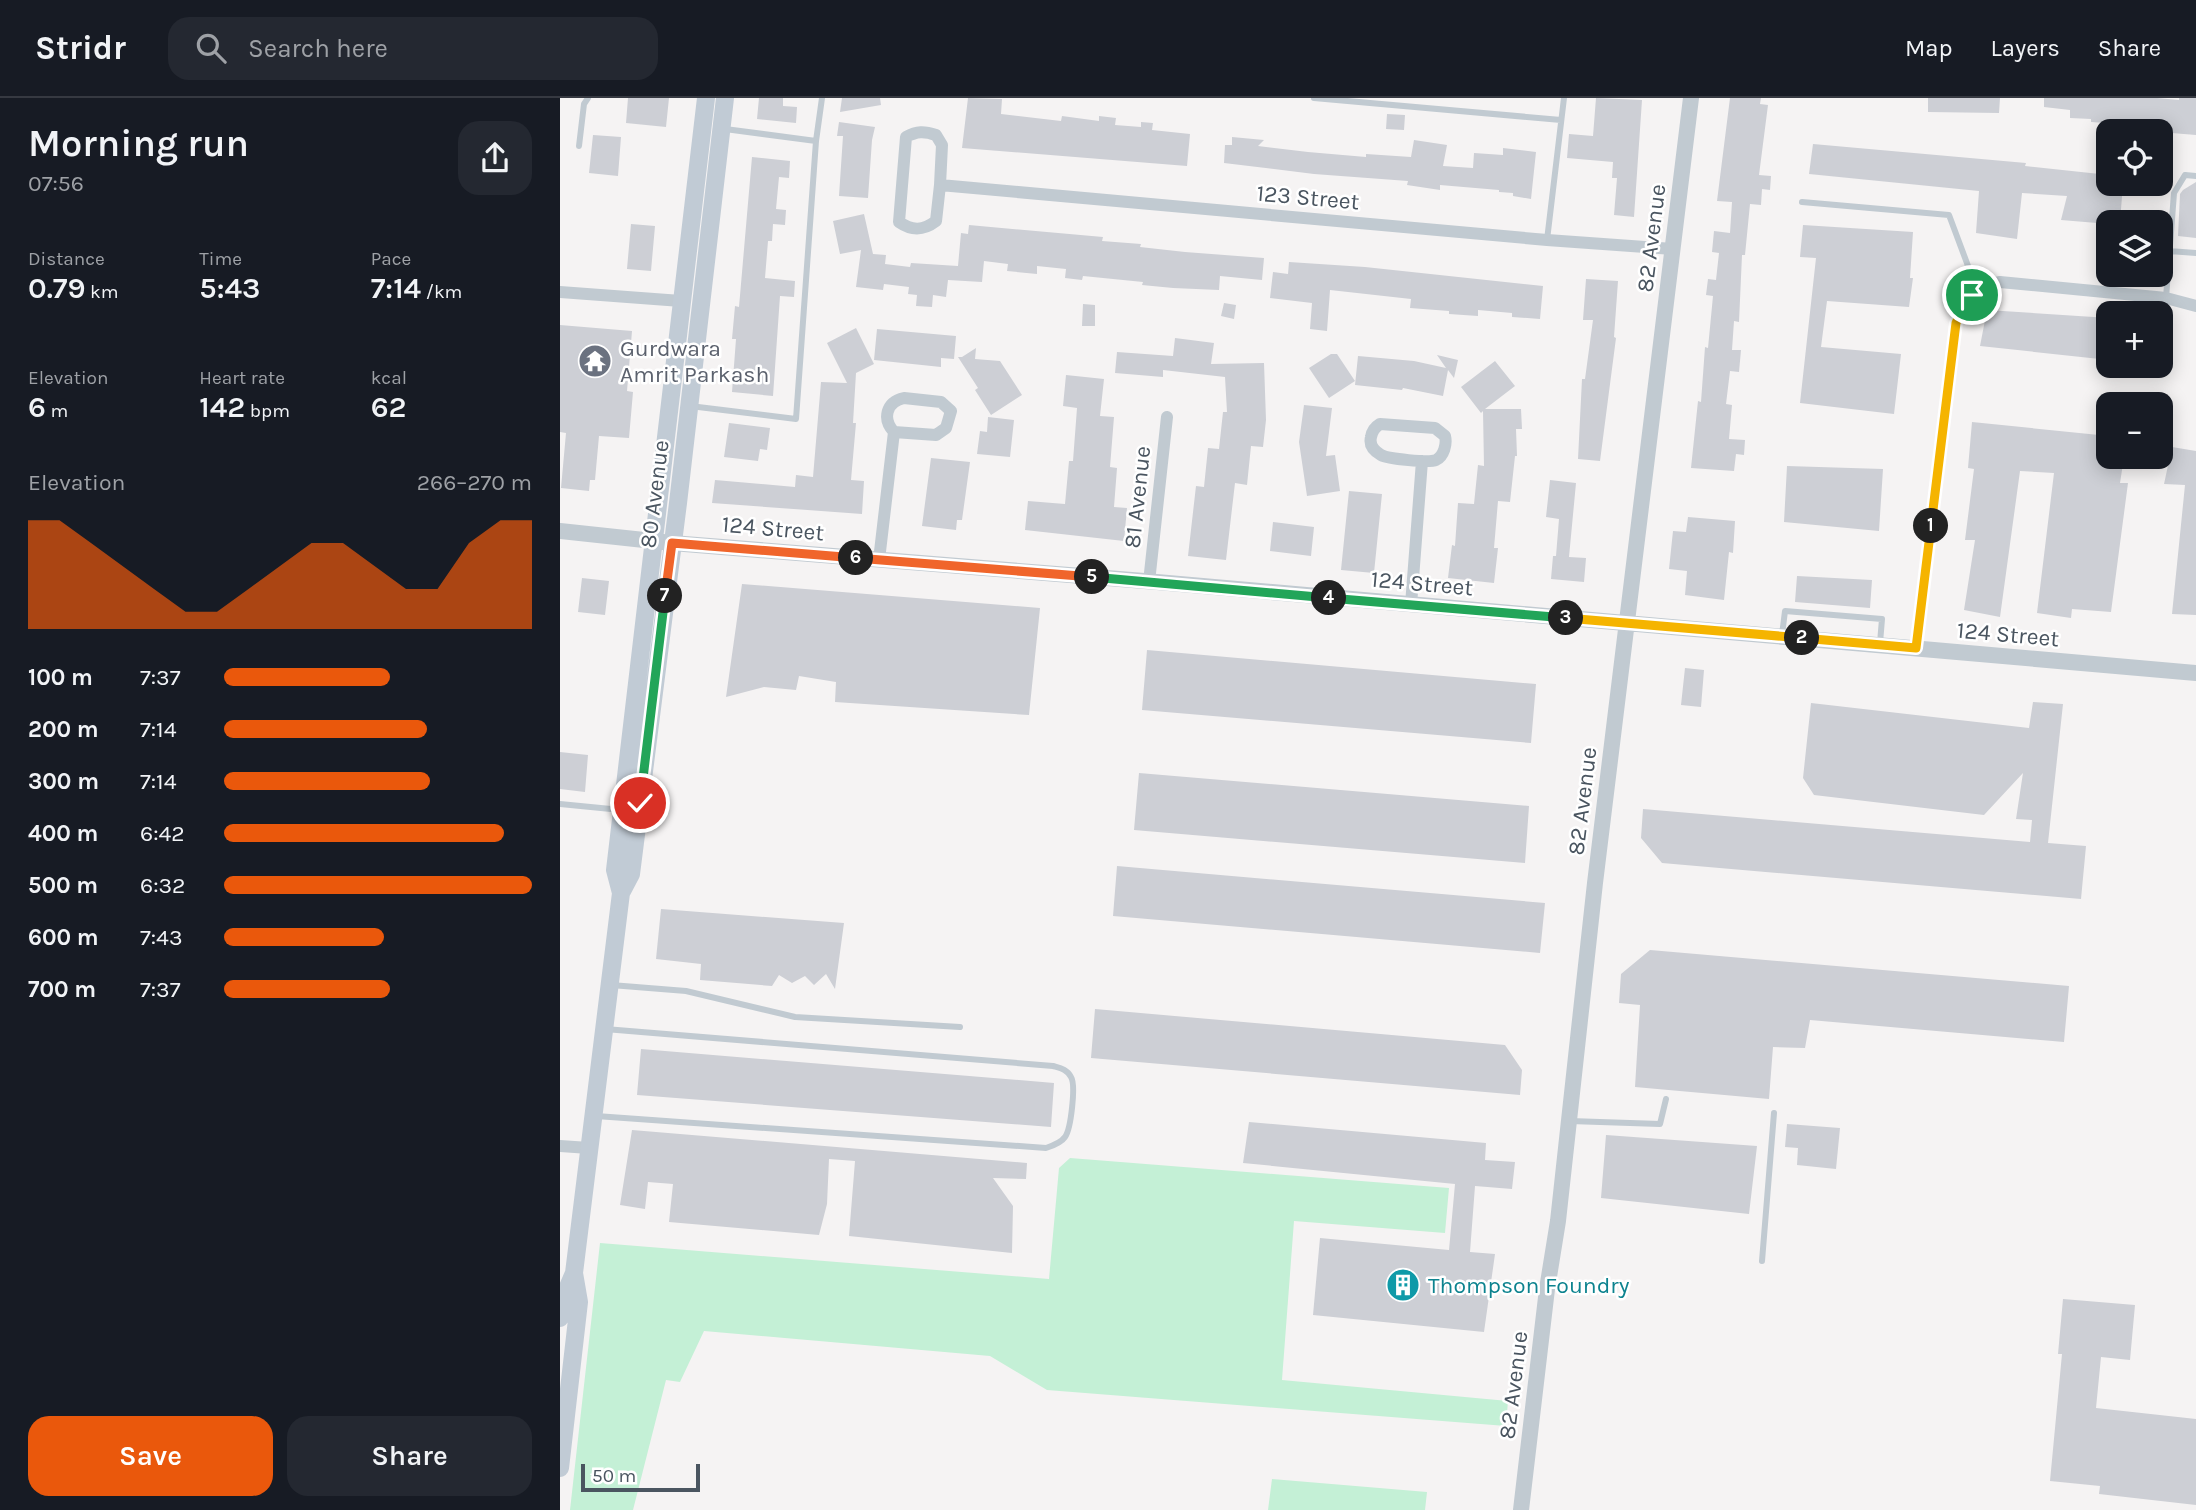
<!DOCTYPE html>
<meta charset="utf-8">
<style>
:root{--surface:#171b24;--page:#242831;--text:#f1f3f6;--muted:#9ea1a6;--line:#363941;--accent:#ea580c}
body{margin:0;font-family:Karla,sans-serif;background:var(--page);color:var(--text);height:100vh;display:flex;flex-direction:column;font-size:26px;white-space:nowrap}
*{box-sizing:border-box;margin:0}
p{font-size:23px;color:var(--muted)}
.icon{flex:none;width:38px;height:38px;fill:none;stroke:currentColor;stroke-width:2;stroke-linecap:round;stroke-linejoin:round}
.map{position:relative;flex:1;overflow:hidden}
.side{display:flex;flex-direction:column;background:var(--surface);width:560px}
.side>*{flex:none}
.buttons{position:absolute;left:1536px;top:21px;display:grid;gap:14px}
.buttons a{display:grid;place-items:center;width:77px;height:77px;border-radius:14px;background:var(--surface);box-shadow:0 4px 18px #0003;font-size:35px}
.scale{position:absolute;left:21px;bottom:18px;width:119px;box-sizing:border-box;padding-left:7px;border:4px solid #4a5560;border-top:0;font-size:19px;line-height:24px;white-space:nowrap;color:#4a5560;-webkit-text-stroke:5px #fff;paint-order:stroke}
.pin{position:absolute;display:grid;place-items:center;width:60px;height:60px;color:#fff;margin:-30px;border:4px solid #fff;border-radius:50%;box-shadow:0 2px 7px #0007}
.km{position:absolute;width:35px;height:35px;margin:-18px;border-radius:50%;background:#222;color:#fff;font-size:19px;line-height:35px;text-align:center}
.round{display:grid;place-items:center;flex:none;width:74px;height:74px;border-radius:21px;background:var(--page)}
.summary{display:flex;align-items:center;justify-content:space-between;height:119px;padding:0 28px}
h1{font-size:38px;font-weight:600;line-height:52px}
.metrics{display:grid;grid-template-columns:repeat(3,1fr);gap:10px;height:119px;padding:7px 28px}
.metrics div{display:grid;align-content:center}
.metrics b{font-size:30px;font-weight:600}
.metrics small{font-size:19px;font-weight:400}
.metrics p{font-size:19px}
.chart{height:196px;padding:14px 28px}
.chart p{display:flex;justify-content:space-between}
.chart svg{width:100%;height:126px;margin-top:7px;fill:var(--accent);opacity:.7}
.cta{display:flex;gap:14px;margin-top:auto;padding:14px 28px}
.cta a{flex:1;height:80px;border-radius:21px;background:var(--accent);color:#fff;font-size:28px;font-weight:600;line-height:80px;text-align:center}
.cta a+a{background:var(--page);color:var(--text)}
ul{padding:0 28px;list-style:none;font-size:23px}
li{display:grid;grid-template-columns:112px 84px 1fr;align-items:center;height:52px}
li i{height:18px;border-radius:9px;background:var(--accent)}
header{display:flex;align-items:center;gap:42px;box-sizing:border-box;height:98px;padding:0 35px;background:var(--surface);border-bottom:2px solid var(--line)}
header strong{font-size:33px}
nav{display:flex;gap:38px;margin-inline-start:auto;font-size:24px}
.search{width:490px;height:63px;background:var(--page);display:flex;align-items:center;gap:18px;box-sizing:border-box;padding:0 24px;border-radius:21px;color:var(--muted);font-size:26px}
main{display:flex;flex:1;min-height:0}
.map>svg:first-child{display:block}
</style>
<header>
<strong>Stridr</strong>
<div class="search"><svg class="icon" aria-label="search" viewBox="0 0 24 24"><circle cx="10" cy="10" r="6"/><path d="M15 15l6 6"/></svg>Search here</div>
<nav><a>Map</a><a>Layers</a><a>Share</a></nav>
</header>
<main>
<section class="side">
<div class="summary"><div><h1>Morning run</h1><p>07:56</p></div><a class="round"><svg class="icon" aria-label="share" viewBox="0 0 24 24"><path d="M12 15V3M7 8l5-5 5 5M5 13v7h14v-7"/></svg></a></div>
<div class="metrics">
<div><p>Distance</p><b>0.79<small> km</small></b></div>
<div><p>Time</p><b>5:43</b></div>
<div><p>Pace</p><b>7:14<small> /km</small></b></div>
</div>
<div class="metrics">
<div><p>Elevation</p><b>6<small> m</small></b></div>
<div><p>Heart rate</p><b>142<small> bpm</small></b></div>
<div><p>kcal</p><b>62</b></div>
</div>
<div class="chart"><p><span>Elevation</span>266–270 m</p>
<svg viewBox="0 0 160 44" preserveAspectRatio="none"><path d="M0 44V6L10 6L20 14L30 22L40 30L50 38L60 38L70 30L80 22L90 14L100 14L110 22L120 30L130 30L140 14L150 6L160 6V44z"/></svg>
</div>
<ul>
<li><b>100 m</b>7:37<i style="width:54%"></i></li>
<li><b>200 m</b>7:14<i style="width:66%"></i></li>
<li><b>300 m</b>7:14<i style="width:67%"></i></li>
<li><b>400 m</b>6:42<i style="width:91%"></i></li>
<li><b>500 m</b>6:32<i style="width:100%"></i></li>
<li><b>600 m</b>7:43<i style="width:52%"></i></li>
<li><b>700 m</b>7:37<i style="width:54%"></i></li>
</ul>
<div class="cta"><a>Save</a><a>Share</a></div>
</section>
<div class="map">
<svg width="1636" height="1412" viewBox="0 0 1636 1412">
<rect width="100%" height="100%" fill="#f5f3f3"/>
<path fill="#c4f0d6" d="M510,1060L889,1090L885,1135L734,1123L722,1282L948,1303L946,1328L487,1292L430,1258L144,1233L120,1284L106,1282L73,1412H10L40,1145L489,1181L499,1070Z
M712,1381L867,1394L865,1412H708Z"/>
<path fill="#cdcfd5" d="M68,0H109L106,29L66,25Z
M199,0H223V8L237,9L236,25L197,21Z
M282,0H320L321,7L280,14Z
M408,0L442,1L441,16L501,23L502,18L539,23V18L556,20L555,27L581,29V24L593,25L592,32L630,36L627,68L402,50Z
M1036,0L1082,2L1074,119L1054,117L1057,80H1052L1053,64L1007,60L1009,36L1033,38Z
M1170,0H1201L1200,6L1208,7L1199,77L1211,78L1210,92L1202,91L1201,107L1190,106L1185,157H1182L1179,224L1174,223L1172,252H1181L1179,274L1170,273L1166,306L1172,307L1169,341L1185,342L1184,357L1176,356L1174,373L1131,370L1138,303L1141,304L1145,249L1148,250L1153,198L1146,197L1148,181L1156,182L1159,155L1152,154L1154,133L1170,135L1172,104L1157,103Z
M1368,0H1440L1439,15L1368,14Z
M1484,0H1597L1619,2V0H1636V37L1575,32V27L1531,24V21L1510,20V12L1484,9Z
M827,16L845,17L844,32L826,31Z
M279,24L315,29L312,42L308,100L279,98L283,38H277Z
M33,37L61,39L58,78L29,75Z
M672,39L704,42L698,48L748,54L806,59V56L851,59L854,42L887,47L883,68L913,70L914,55L943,57V50L976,54L971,101L953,98V95L939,94V92L880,87V92L847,87L848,83L754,76L664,65L665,47H672Z
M1253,46L1466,65L1465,68L1549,77V86H1563L1560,124L1549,126L1501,122L1507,98L1462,95L1457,141L1416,135L1419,93L1249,76Z
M192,59L230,63L229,80L219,79L216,111L226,112L225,127L213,126L212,143H208L205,180L235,183L234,199L220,198L213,298L172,294L176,241H172L175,208L179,209Z
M1636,84V140L1618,138L1620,96L1623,92Z
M304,116L313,156L326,157L325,166L350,169L351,165L398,168L401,135L408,136L409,127L543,139L542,143L581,146L580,149L625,154L704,160L702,182L660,178L659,192L613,190L582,187L583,184L523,178L522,182L505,180L506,171L477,168V176L447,173L448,166L424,163L422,184L388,182L386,199L373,197L372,209L356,208L357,197L348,196L349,189L324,186L323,192L296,189L301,152L280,156L273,123Z
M71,126L95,128L91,173L67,171Z
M1243,127L1353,134L1350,180H1353L1349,209L1267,203L1261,249L1341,256L1334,316L1240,305L1256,160L1240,159Z
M729,164L805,169L983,188L980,221L952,219V215L918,212V218L889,216V213L850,210L851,201L770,192L767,233L750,231L752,205L710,200L713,174L728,176Z
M1026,181L1058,183L1054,239L1056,240L1040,363L1018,361L1022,281H1025L1033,222H1023Z
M664,205L676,207L674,221L661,218Z
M523,206L535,207V228H522Z
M1427,212L1549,220V262L1420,248Z
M0,227L72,233L67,293L73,294L69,340L39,338L35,382H30L29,393L1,390L6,335L0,334Z
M296,230L314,266L296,275L293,325H296L291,382L304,383L302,416L152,405L155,382L235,389L236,377L253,379L261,284L287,285L267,245Z
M317,231L396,238L394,261L381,260V269L314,262Z
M615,240L654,245L651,266L704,265L706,322L703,349L691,348L687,387L675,385L666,462L628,458L636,388L644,389L648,350L659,351L663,314H667L665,279L603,272V279L555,275L557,254L613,258Z
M416,250L415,261L440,263L462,297L431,317L415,292L418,290L398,259H402Z
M771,256H777L795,283L769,300L749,270Z
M877,257L898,262L894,280L888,272L883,298L843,290L842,292L795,287L798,258L854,263L886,270Z
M935,263L955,288L925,311H961L962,331H956L957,358H955L950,404L938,403L934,450H938L934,485L888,480L892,447L895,448L898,405L914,406L918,367L924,368L923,313L921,315L901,289Z
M506,277L544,281L540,318L554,319L550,369L557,370L554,409L567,410L564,443L465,432L468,403L505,406L509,363H513L517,310L503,308Z
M744,307L772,310L766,358L775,357L780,393L747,398L739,344Z
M428,319L454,322L450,359L417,356L420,333L427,334Z
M1412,324L1549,338V359H1564L1560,385H1568L1551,514L1512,511L1511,520L1477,515L1494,375L1460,373L1440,519L1404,512L1415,442H1405L1414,371L1408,370Z
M169,325L210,330L207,352L200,351L198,363L164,359Z
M1612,349L1636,353V517L1612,516L1625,387L1604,386Z
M371,360L410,364L402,422H397L396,432L362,428Z
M1227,368L1323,371L1319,433L1224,424Z
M990,382L1016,385L1009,459L1026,460L1024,484L991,481L993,458H996L999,421L986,419Z
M789,393L822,396L814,475L781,472Z
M1128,419L1175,423L1173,455L1169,454L1164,502L1125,497L1127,473L1109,471L1113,433L1126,434Z
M713,424L754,429L751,458L710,453Z
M1237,478L1312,482L1310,510L1235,504Z
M22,480L49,483L45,517L18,514Z
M182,486L480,510L469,617L275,604L276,584L239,578L236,592L204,589L166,599Z
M587,552L976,586L971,645L582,612Z
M1125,570L1144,572L1141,609L1121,607Z
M1473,604L1503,606L1488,745L1526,748L1521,801L1102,765L1081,740L1083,711L1470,744L1472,722L1456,721L1463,675L1424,717L1254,697L1243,680L1251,605L1469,630Z
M0,654L28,657L25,694L0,691Z
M579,675L969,708L965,765L574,732Z
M557,768L985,805L980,855L553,818Z
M101,811L284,825L275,891L266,876L254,887L245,878L232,885L219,877L212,888L140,882L141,866L96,861Z
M1090,852L1509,888L1504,944L1250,922L1245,950L1213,949L1209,1001L1075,989L1080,907L1059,905L1061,876Z
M535,911L945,947L962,972L960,997L531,960Z
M81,951L494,985L491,1029L77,997Z
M689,1024L926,1045L925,1062L955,1064L952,1091L915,1088L910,1154L935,1156L924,1234L753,1217L760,1140L889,1152L895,1086L683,1065Z
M1227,1026L1280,1030L1276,1071L1237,1067L1238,1050L1225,1049Z
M72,1032L467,1065L466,1081L433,1080L453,1108L452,1155L289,1138L295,1063L269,1061L267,1106L259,1137L109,1124L113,1086L88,1084L85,1111L60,1107Z
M1046,1037L1197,1048L1189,1116L1041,1100Z
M1503,1201L1575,1207L1570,1262L1541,1259L1536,1310L1636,1321V1407L1539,1396L1540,1388L1490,1383L1502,1256H1498Z"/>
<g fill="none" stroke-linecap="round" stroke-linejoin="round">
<path stroke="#c1cad1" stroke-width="6" d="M754,0L1001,22
M165,31L256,43
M19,48L24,6L28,0
M1242,104L1389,117L1417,192
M987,142L1004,0
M1609,153L1636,155
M1606,200L1614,95L1625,77L1636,78
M130,308L236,321L256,43L262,0
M1222,537L1225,513L1322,521L1320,545
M0,706L61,712
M51,887L126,893L235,919L400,929
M36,1018L486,1050C492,1048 501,1045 505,1039C511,1031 516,987 511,979C507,971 500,970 493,968L45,931
M1010,1023L1100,1026L1106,1001
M1202,1163L1214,1015"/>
<path stroke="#c1cad1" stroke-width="12" d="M380,87L376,123C363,133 352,133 339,124L346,39C357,33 364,33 376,37L382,47L380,87L987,142L1113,151
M0,194L121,203
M344,300L381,304L391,313L386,330L376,337L334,334C322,321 326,304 344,300Z
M820,326L875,330L885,338C887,346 884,358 876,362C869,365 828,361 821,357C814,353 809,347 811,339C812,333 815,329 820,326Z
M319,462L334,334
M589,484L607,319
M851,507L862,363
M1356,550L1396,225C1406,202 1413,189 1440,184L1606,200L1636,208
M0,1048L29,1050"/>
<path stroke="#c1cad1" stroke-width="16" d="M0,433L112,445L597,484L1636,575
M961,1412L987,1191L998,1123L1035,785L1131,0"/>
<path stroke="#c1cbd5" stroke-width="18" d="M61,795L55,772L146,0
M0,1220L2,1203L14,1175
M0,1370L19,1204L14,1175L61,795L71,776L118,405L165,0"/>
</g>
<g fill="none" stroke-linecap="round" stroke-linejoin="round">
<defs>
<path id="split-1" d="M1371,428L1396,225L1403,209L1412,197"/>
<path id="split-2" d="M1242,540L1356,550L1371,428"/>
<path id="split-3" d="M1006,520L1242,540"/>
<path id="split-4" d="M769,500L1006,520"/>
<path id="split-5" d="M532,479L769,500"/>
<path id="split-6" d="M296,460L532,479"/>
<path id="split-7" d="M105,498L112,445L296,460"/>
<path id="split-8" d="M80,705L105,498"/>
</defs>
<use href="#split-1" stroke="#fff" stroke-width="14"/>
<use href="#split-2" stroke="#fff" stroke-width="14"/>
<use href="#split-3" stroke="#fff" stroke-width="14"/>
<use href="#split-4" stroke="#fff" stroke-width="14"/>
<use href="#split-5" stroke="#fff" stroke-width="14"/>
<use href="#split-6" stroke="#fff" stroke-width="14"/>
<use href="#split-7" stroke="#fff" stroke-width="14"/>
<use href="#split-8" stroke="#fff" stroke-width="14"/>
<use href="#split-1" stroke="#f5b400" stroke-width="9"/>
<use href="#split-2" stroke="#f5b400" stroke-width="9"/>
<use href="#split-3" stroke="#f5b400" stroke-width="9"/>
<use href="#split-4" stroke="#22a559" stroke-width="9"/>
<use href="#split-5" stroke="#22a559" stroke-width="9"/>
<use href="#split-6" stroke="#f0652b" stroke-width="9"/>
<use href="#split-7" stroke="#f0652b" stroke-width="9"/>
<use href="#split-8" stroke="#22a559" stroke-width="9"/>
</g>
<defs>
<symbol id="temple-disc" viewBox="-11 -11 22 22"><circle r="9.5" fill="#6b7280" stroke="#fff"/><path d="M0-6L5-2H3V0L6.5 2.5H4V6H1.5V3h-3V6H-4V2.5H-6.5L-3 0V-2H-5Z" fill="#fff"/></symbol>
<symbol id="building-disc" viewBox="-11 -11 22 22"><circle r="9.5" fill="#0f9aa8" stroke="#fff"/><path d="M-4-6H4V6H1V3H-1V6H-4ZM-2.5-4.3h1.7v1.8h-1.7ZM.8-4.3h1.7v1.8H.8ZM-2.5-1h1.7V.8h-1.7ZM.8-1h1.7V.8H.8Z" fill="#fff"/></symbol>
</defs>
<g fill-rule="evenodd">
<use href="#temple-disc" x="16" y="244" width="38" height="38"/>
<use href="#building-disc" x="824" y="1168" width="38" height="38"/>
</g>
<g text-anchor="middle" stroke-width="5" stroke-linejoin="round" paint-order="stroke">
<g font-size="23" fill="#4a5560" stroke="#fff">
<text transform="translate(748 99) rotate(5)" y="8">123 Street</text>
<text transform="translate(1091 140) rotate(-83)" y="8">82 Avenue</text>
<text transform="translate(94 396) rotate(-83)" y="8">80 Avenue</text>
<text transform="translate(577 399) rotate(-84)" y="8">81 Avenue</text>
<text transform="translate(213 430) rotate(5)" y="8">124 Street</text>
<text transform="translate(862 485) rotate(5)" y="8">124 Street</text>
<text transform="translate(1448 536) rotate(5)" y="8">124 Street</text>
<text transform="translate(1022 703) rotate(-83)" y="8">82 Avenue</text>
<text transform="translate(953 1287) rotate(-83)" y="8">82 Avenue</text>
</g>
<g font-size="23" fill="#5b616d" stroke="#fff" text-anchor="start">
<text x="60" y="258">Gurdwara<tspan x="60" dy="26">Amrit Parkash</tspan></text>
</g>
<g font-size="23" fill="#0d838f" stroke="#fff" text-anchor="start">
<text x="868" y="1195">Thompson Foundry</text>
</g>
</g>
</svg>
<div class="buttons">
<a><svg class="icon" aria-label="locate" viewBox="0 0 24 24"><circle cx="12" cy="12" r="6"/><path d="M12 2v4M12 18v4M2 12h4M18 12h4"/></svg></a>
<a><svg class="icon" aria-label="layers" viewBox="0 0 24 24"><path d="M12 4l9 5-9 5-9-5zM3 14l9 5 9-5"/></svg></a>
<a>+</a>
<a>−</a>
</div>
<div class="scale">50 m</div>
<div class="pin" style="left:1412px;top:197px;background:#1e9e55"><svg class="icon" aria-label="arrive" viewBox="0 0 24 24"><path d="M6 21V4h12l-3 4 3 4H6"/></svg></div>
<div class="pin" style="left:80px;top:705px;background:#d93025"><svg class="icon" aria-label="check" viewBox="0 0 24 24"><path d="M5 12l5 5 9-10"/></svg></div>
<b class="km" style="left:1371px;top:428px">1</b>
<b class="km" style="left:1242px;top:540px">2</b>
<b class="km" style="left:1006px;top:520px">3</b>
<b class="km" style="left:769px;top:500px">4</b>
<b class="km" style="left:532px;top:479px">5</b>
<b class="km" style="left:296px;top:460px">6</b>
<b class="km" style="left:105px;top:498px">7</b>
</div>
</main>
